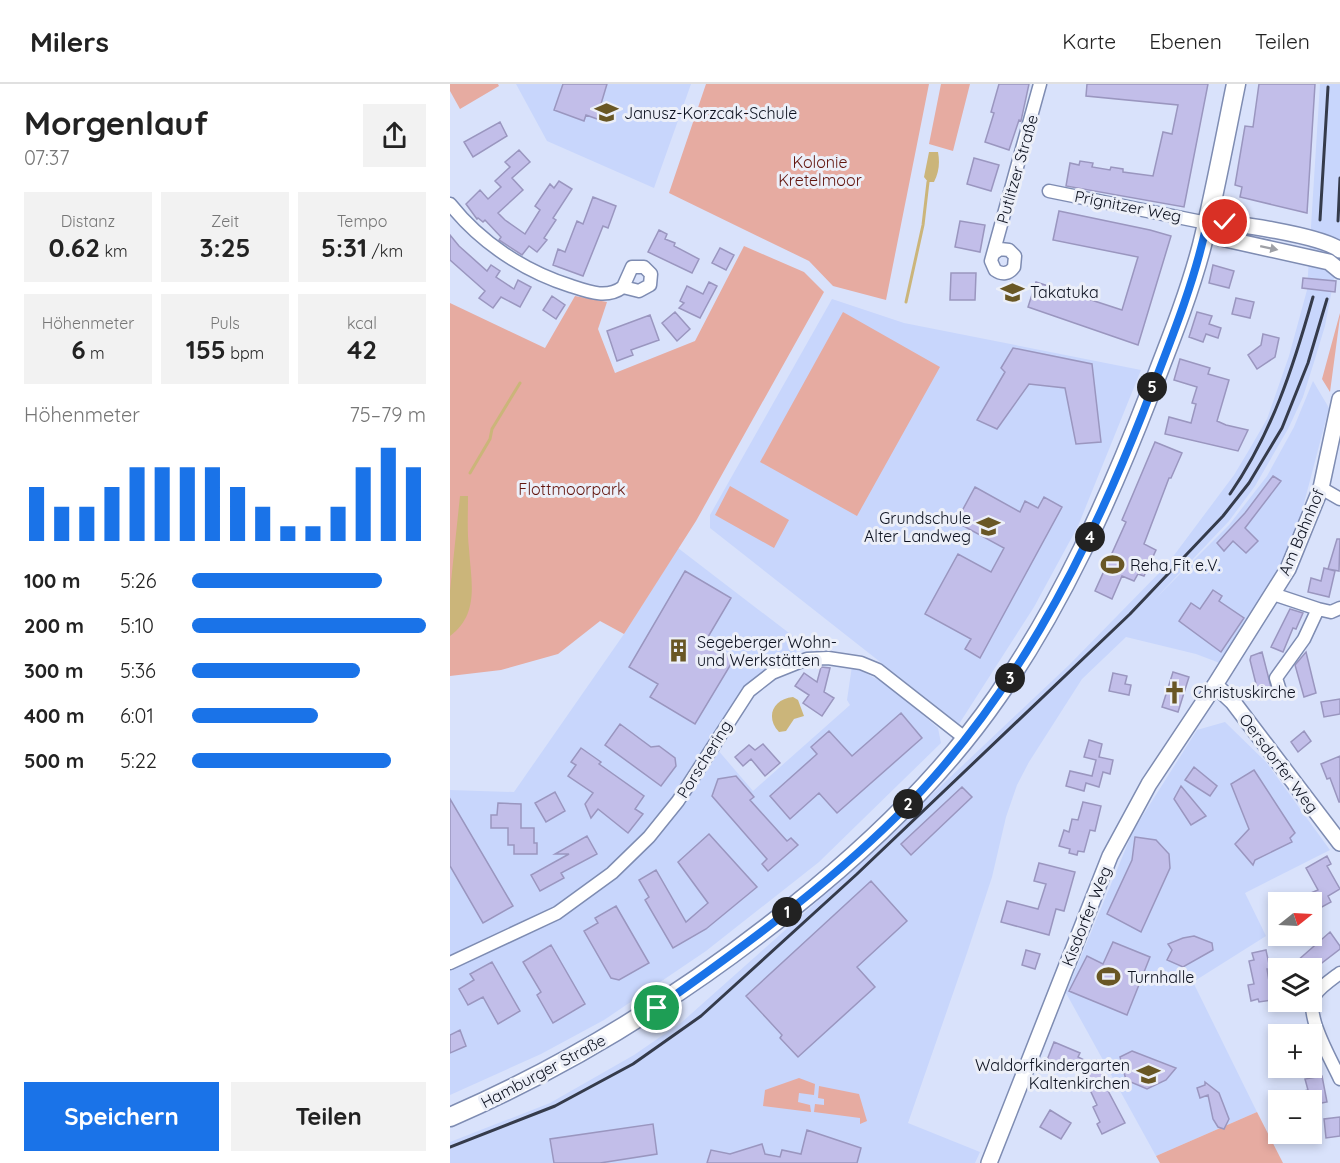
<!DOCTYPE html>
<html lang="de">
<meta charset="utf-8">
<style>
:root{--surface:#fff;--page:#f2f2f2;--text:#222;--muted:#767676;--line:#e0e0e0;--accent:#1a73e8}
body{margin:0;font-family:Quicksand,sans-serif;background:var(--page);color:var(--text);height:100vh;display:flex;flex-direction:column;font-size:22px;white-space:nowrap}
*{box-sizing:border-box;margin:0}
p{font-size:20px;color:var(--muted)}
.icon{flex:none;width:33px;height:33px;fill:none;stroke:currentColor;stroke-width:2;stroke-linecap:round;stroke-linejoin:round}
.map{position:relative;flex:1;overflow:hidden}
.details{display:flex;flex-direction:column;background:var(--surface);width:450px}
.details>*{flex:none}
.needle{width:39px;rotate:72deg}
.fabs{position:absolute;left:818px;top:808px;display:grid;gap:12px}
.fabs a{display:grid;place-items:center;width:54px;height:54px;border-radius:0px;background:var(--surface);box-shadow:0 3px 9px #0003;font-size:30px}
.pin{position:absolute;display:grid;place-items:center;width:51px;height:51px;color:#fff;margin:-26px;border:3px solid #fff;border-radius:50%;box-shadow:0 2px 6px #0007}
.km{position:absolute;width:30px;height:30px;margin:-15px;border-radius:50%;background:#222;color:#fff;font-size:16px;line-height:30px;text-align:center}
.round{display:grid;place-items:center;flex:none;width:63px;height:63px;border-radius:0px;background:var(--page)}
.summary{display:flex;align-items:center;justify-content:space-between;height:102px;padding:0 24px}
h1{font-size:33px;font-weight:700;line-height:45px}
.metrics{display:grid;grid-template-columns:repeat(3,1fr);gap:9px;height:102px;padding:6px 24px}
.metrics div{display:grid;align-content:center;border-radius:0px;background:var(--page);text-align:center}
.metrics b{font-size:26px;font-weight:700}
.metrics small{font-size:16px;font-weight:400}
.metrics p{font-size:16px}
.chart{height:168px;padding:12px 24px}
.chart p{display:flex;justify-content:space-between}
.chart svg{width:100%;height:108px;margin-top:6px;stroke:var(--accent);stroke-width:6}
.button{display:flex;gap:12px;margin-top:auto;padding:12px 24px}
.button a{flex:1;height:69px;border-radius:0px;background:var(--accent);color:#fff;font-size:24px;font-weight:700;line-height:69px;text-align:center}
.button a+a{background:var(--page);color:var(--text)}
ul{padding:0 24px;list-style:none;font-size:20px}
li{display:grid;grid-template-columns:96px 72px 1fr;align-items:center;height:45px}
li i{height:15px;border-radius:8px;background:var(--accent)}
header{display:flex;align-items:center;gap:36px;box-sizing:border-box;height:84px;padding:0 30px;background:var(--surface);border-bottom:2px solid var(--line)}
header strong{font-size:28px}
nav{display:flex;gap:33px;margin-inline-start:auto;font-size:21px}
main{display:flex;flex:1;min-height:0}
.map>svg:first-child{display:block}
</style>
<header>
<strong>Milers</strong>
<nav><a>Karte</a><a>Ebenen</a><a>Teilen</a></nav>
</header>
<main>
<section class="details">
<div class="summary"><div><h1>Morgenlauf</h1><p>07:37</p></div><a class="round"><svg class="icon" aria-label="share" viewBox="0 0 24 24"><path d="M12 15V3M7 8l5-5 5 5M5 13v7h14v-7"/></svg></a></div>
<div class="metrics">
<div><p>Distanz</p><b>0.62<small> km</small></b></div>
<div><p>Zeit</p><b>3:25</b></div>
<div><p>Tempo</p><b>5:31<small> /km</small></b></div>
</div>
<div class="metrics">
<div><p>Höhenmeter</p><b>6<small> m</small></b></div>
<div><p>Puls</p><b>155<small> bpm</small></b></div>
<div><p>kcal</p><b>42</b></div>
</div>
<div class="chart"><p><span>Höhenmeter</span>75–79 m</p>
<svg viewBox="0 0 160 44" preserveAspectRatio="none"><path d="M5 44V22M15 44V30M25 44V30M35 44V22M45 44V14M55 44V14M65 44V14M75 44V14M85 44V22M95 44V30M105 44V38M115 44V38M125 44V30M135 44V14M145 44V6M155 44V14"/></svg>
</div>
<ul>
<li><b>100 m</b>5:26<i style="width:81%"></i></li>
<li><b>200 m</b>5:10<i style="width:100%"></i></li>
<li><b>300 m</b>5:36<i style="width:72%"></i></li>
<li><b>400 m</b>6:01<i style="width:54%"></i></li>
<li><b>500 m</b>5:22<i style="width:85%"></i></li>
</ul>
<div class="button"><a>Speichern</a><a>Teilen</a></div>
</section>
<div class="map">
<svg width="890" height="1079" viewBox="0 0 890 1079">
<rect width="100%" height="100%" fill="#d9e2fb"/>
<path fill="#c8d6fc" d="M66,0H241L204,104L97,57Z
M870,0H890V163L875,242L864,278L853,313L838,345L805,402L779,437L703,517L779,441L817,392L844,343L863,297L879,324L847,446L833,483L775,581L746,570L676,553L632,595L579,678L567,701L556,733L542,793L517,869L458,1039L530,1068L525,1079H0V1058L100,1019L184,971L232,938L389,798L619,581L716,482L784,391L799,366L817,335L839,272L857,206Z
M382,215L454,239L691,286L628,442L584,523L509,640L260,444V431Z
M228,464L352,559L343,573L323,581L293,605L257,659L267,665L303,707L400,621L397,616L402,582L438,601L488,644L491,659L369,778L256,867L154,936L91,970L0,1011V706L64,708L174,550Z
M775,638L816,678L880,766L795,809L816,852L743,898L807,1028L706,1072L616,909L683,747L747,646Z"/>
<path fill="#e6aba1" d="M0,0H48L49,2L10,25L0,7Z
M256,0H479L436,216L383,202L359,177L219,109Z
M491,0H520L503,67L479,60Z
M294,162L354,188L374,208L246,437L174,550L150,537L108,570L51,586L0,592V219L95,264L125,212L157,218L148,245L165,289L245,257Z
M393,228L490,283L407,432L310,378Z
M890,229V233L880,308L872,295Z
M280,402L339,436L324,464L265,431Z
M349,994L365,1000L364,1011L349,1009L348,1018L360,1021L361,1028L313,1022L315,1006Z
M369,1002L409,1010L417,1037L410,1040V1034L364,1028L365,1020L374,1021V1015L368,1014Z
M807,1028L833,1079H710L706,1072Z"/>
<path fill="#cbb57a" d="M479,68H488C490,79 489,88 484,98H478L474,93Z
M10,412H18C18,430 17,447 19,465C21,497 30,530 0,552V507Z
M343,613L348,616L354,632L344,635L336,647L329,648C315,633 323,615 343,613Z"/>
<g fill="none" stroke-linecap="round" stroke-linejoin="round">
<path stroke="#cbb57a" stroke-width="3" d="M456,218L473,141L478,98
M20,389L40,355L42,345L70,299"/>
</g>
<path fill="#c2bee9" stroke="#9a96bf" stroke-width="1.5" d="M113,0H157L151,20L155,21L150,36L136,31L134,37L104,26Z
M549,0H579L571,37L569,36L559,66L535,58L544,29L541,28Z
M637,0H758L734,123L616,102L620,79L629,81L630,77L643,79L642,83L660,86L661,83L673,85V88L703,92L713,48L722,50L728,21L636,12Z
M809,0H865L857,129L790,113L792,103L785,101L795,42L803,43Z
M50,38L57,52L23,73L14,58Z
M69,66L80,78L62,94L73,106L48,129L55,136L75,150L90,126L85,122L100,100L104,104L109,97L122,105L103,134L106,136L94,154L97,156L87,168L79,162L72,171L49,156L51,153L35,136L33,138L28,134L27,135L16,120L30,106L38,115L51,103L45,97L60,83L55,78Z
M524,74L549,81L541,107L517,100Z
M143,113L166,122L158,144L153,142L133,192L103,181L108,165L115,168L127,137L133,140Z
M609,127L700,146L721,152L688,261L578,223L586,198L672,226L688,173L603,156Z
M510,137L535,141L530,168L505,163Z
M209,146L217,150L215,155L225,159L224,162L249,175L242,189L198,168Z
M0,151L9,162L37,187L41,181L50,187L46,193L64,205L68,196L81,203L70,223L51,213L43,224L29,214L35,207L0,176Z
M270,164L284,171L276,186L262,179Z
M763,181L784,187L779,204L759,199Z
M501,189H526L525,216H500Z
M853,194L886,197L885,208L852,204Z
M259,198L267,202L250,234L229,224L234,219L230,217L237,202L253,210Z
M102,212L115,221L106,235L93,226Z
M786,214L804,218L800,234L782,230Z
M225,228L240,245L227,257L212,239Z
M747,228L762,232L759,240L771,244L768,254L756,250L753,258L739,253Z
M200,231L209,256L181,266L183,271L167,277L157,247Z
M813,250L829,254L825,273L807,285L798,271L811,261Z
M563,264L642,280L651,358L626,360L615,304L579,300L547,345L527,336L555,288L551,284Z
M730,275L760,284L758,290L779,296L767,337L776,341L798,346L788,367L715,350L719,333L741,339L746,320L742,319L747,303L724,296Z
M705,358L732,369L721,394H719L694,460L706,466L694,492L688,490L684,497L672,492L662,515L645,507L676,438L672,436Z
M823,392L831,397L795,444L808,457L796,469L783,457L774,467L767,459L795,429Z
M525,403L570,428L575,417L588,424L594,413L612,423L530,574L515,565L521,555L475,530L508,470L541,488L554,464L506,438Z
M887,455H890L889,487L878,485Z
M874,484L885,487L879,513L858,508L861,494L871,497Z
M235,487L281,514L255,558L284,575L245,640L200,613L208,600L179,583Z
M763,506L772,512L769,517L794,534L771,568L729,537L741,519L750,525Z
M840,525L853,529L846,545L843,544L833,568L821,563Z
M812,568L823,611L810,616L800,576L801,572Z
M856,568L866,609L854,613L845,581Z
M371,583L380,584L374,608L384,614L372,632L353,619L359,611L345,602L354,589L367,598Z
M723,588L739,593L728,628L712,623Z
M663,589L677,592L675,600L681,601L679,611L659,607Z
M890,615V630L874,633L871,618Z
M451,629L472,654L387,729L369,709L340,735L320,712L367,670L361,663L379,647L402,672Z
M170,640L201,663L209,662L225,674L226,682L211,702L155,661Z
M854,647L861,657L848,668L841,658Z
M639,656L652,660L649,673L663,676L660,690L653,688L649,703L636,699L634,707L616,702L620,687L642,692L646,676L634,673Z
M313,660L330,679L315,692L301,675L293,682L285,673L299,661L305,666Z
M131,664L151,678L149,680L194,712L185,725L193,730L178,749L148,725L141,734L135,720L143,709L118,692L126,681L121,678Z
M890,672V718H889L880,694L877,695L871,680Z
M744,683L767,702L760,712L735,696Z
M804,686L845,749L840,754L842,758L805,776L803,781L785,760L799,745L781,700Z
M286,692L304,713L300,716L337,757L341,754L348,761L318,787L312,780L317,775L262,712L268,695Z
M731,702L756,732L741,741L724,715Z
M512,703L522,713L461,771L451,760Z
M105,708L115,727L96,738L85,719Z
M0,715L63,822L33,839L0,782Z
M633,718L651,722L645,747L640,746L634,768L628,767L627,771L619,769L620,765L609,762L614,746L619,748L622,735L628,736Z
M48,719L71,720V744H84V759H87V770H64V761H58V744H41V731H47Z
M259,750L307,803L256,845L223,864L195,816L199,813L189,796L206,786L236,838L258,819L228,778Z
M137,752L147,770L111,789L114,794L90,807L81,791L119,770H105Z
M685,753L706,756L719,770L720,784L691,848L657,830L682,776Z
M877,772L881,780L877,782L890,805L878,812L881,818L861,829V819L865,817L861,809L868,806L856,784Z
M589,779L625,788L614,827L606,825L599,851L551,838L557,817L588,825L596,800L584,797Z
M421,797L457,837L407,883L425,903L348,973L330,954L332,951L296,912Z
M166,822L199,879L169,896L161,894L134,847L148,839L145,834Z
M880,848L890,862V865L864,885H838Z
M744,852L762,859L763,866L733,883L717,876L722,866L718,860L733,854Z
M663,858L700,873L677,931L619,907L637,872L653,880Z
M101,861L135,920L103,939L87,911L91,908L73,878Z
M576,866L590,870L585,885L572,881Z
M816,866L820,885H817L822,916L809,918L808,915L801,917L798,901L804,900L799,877L804,876L802,869Z
M42,878L70,927L48,940L33,913L18,921L9,905L24,896L20,890Z
M10,946L16,962L0,969V951Z
M604,958L630,969L628,973L640,979L646,976L659,1002L656,1003L675,1039L652,1050L647,1040L650,1038L643,1023L647,1021L627,978L622,987L597,976Z
M682,967L726,984L716,996L697,1005L676,996L670,973Z
M872,992L877,1018L861,1021V1017H851L849,1008L858,1006L855,995Z
M755,998L769,1009L779,1035L774,1045L768,1043L763,1035L758,1011L750,1014L747,1004L755,1001Z
M600,1026L621,1039L611,1055L590,1043Z
M890,1033V1052L876,1054L874,1035Z
M203,1040L207,1070L150,1079H104L100,1055Z
M357,1046L411,1064L407,1079H257L261,1066L280,1070L312,1060L315,1070L330,1073L332,1066L351,1070Z"/>
<g fill="none" stroke-linecap="round" stroke-linejoin="round">
<defs>
<path id="minor" d="M599,107L757,139
M0,120C31,159 74,187 121,202C139,208 157,215 173,203L189,207L200,201L201,190L194,183H182L173,203
M543,170L550,165L559,166L565,172L564,183C559,190 552,191 545,186L541,177L590,0
M871,404L890,415
M823,510L868,525L854,555L826,594L830,607
M868,525L881,528L890,524
M0,879L107,829L162,789L199,753L228,717L299,607L322,589L357,575L378,574L411,579L428,586L516,655
M890,889C882,895 870,903 865,911C853,929 882,977 890,995"/>
<path id="tertiary" d="M757,139L771,154L879,178L890,187
M757,139C781,137 872,152 890,166
M765,601L783,618L890,759
M539,1079L660,772L699,700L765,601L838,485L871,404L890,315"/>
<path id="secondary" d="M0,1033C125,979 236,909 343,823C418,763 491,694 547,613C612,519 659,415 700,309C719,260 739,211 752,161C765,108 775,54 786,0"/>
</defs>
<use href="#minor" stroke="#7e8cb2" stroke-width="15"/>
<use href="#tertiary" stroke="#7e8cb2" stroke-width="18"/>
<use href="#secondary" stroke="#7e8cb2" stroke-width="21"/>
<use href="#minor" stroke="#fff" stroke-width="12"/>
<use href="#tertiary" stroke="#fff" stroke-width="15"/>
<use href="#secondary" stroke="#fff" stroke-width="18"/>
<path stroke="#353b4b" stroke-width="3" d="M870,136L878,3
M888,137L890,94
M780,410C822,349 843,284 863,213
M0,1063L105,1022L183,980L251,932L407,790L680,530L773,432L799,399L832,344L858,279L877,215"/>
</g>
<defs><path id="oneway-solid" d="M-6-.8H1V-3.2L6.5 0L1 3.2V.8H-6Z" transform="scale(1.5)"/></defs>
<use fill="#9ea0a6" href="#oneway-solid" transform="translate(819 164) rotate(12)"/>
<g fill="none" stroke-linecap="round" stroke-linejoin="round">
<defs>
<path id="route" d="M207,924C290,865 373,805 446,733C560,621 634,478 692,331C716,268 743,205 757,139L775,138"/>
</defs>
<use href="#route" stroke="#fff" stroke-width="12"/>
<use href="#route" stroke="#1a73e8" stroke-width="8"/>
</g>
<defs>
<symbol id="school-bare" viewBox="-9 -9 18 18"><path d="M0-5L7-2L0 1L-7-2ZM-4 1L0 2.5L4 1V4Q0 6-4 4Z" fill="#695725" stroke="#eceff8" stroke-width="2.5" paint-order="stroke"/></symbol>
<symbol id="stadium-bare" viewBox="-9 -9 18 18"><path d="M0-5a6.5 5 0 1 0 0 10a6.5 5 0 1 0 0-10ZM-3.5-1.8h7v3.6h-7Z" fill="#695725" stroke="#eceff8" stroke-width="2.5" paint-order="stroke"/></symbol>
<symbol id="building-bare" viewBox="-9 -9 18 18"><path d="M-4-6H4V6H1V3H-1V6H-4ZM-2.5-4.3h1.7v1.8h-1.7ZM.8-4.3h1.7v1.8H.8ZM-2.5-1h1.7V.8h-1.7ZM.8-1h1.7V.8H.8Z" fill="#695725" stroke="#eceff8" stroke-width="2.5" paint-order="stroke"/></symbol>
<symbol id="church-bare" viewBox="-9 -9 18 18"><path d="M-1.2-6h2.4v3.5h3.3v2.4h-3.3V6h-2.4V-.1h-3.3v-2.4h3.3Z" fill="#695725" stroke="#eceff8" stroke-width="2.5" paint-order="stroke"/></symbol>
</defs>
<g fill-rule="evenodd">
<use href="#school-bare" x="140" y="12" width="33" height="33"/>
<use href="#school-bare" x="546" y="192" width="33" height="33"/>
<use href="#school-bare" x="522" y="426" width="33" height="33"/>
<use href="#stadium-bare" x="646" y="464" width="33" height="33"/>
<use href="#building-bare" x="212" y="550" width="33" height="33"/>
<use href="#church-bare" x="708" y="592" width="33" height="33"/>
<use href="#stadium-bare" x="642" y="876" width="33" height="33"/>
<use href="#school-bare" x="682" y="974" width="33" height="33"/>
</g>
<g text-anchor="middle" stroke-width="6" stroke-linejoin="round" paint-order="stroke">
<g font-size="16" fill="#0d1220" stroke="#eceff8" text-anchor="start">
<text x="174" y="35">Janusz-Korzcak-Schule</text>
<text x="580" y="214">Takatuka</text>
<text x="521" y="440" text-anchor="end">Grundschule<tspan x="521" dy="18">Alter Landweg</tspan></text>
<text x="680" y="487">Reha Fit e.V.</text>
<text x="247" y="564">Segeberger Wohn-<tspan x="247" dy="18">und Werkstätten</tspan></text>
<text x="743" y="614">Christuskirche</text>
<text x="677" y="899">Turnhalle</text>
<text x="680" y="987" text-anchor="end">Waldorfkindergarten<tspan x="680" dy="18">Kaltenkirchen</tspan></text>
</g>
<g font-size="16" fill="#62150e" stroke="#eceff8">
<text x="370" y="84">Kolonie<tspan x="370" dy="18">Kretelmoor</tspan></text>
<text x="122" y="411">Flottmoorpark</text>
</g>
<g font-size="16" fill="#0d1220" stroke="#eceff8">
<text transform="translate(567 85) rotate(-74)" y="6">Putlitzer Straße</text>
<text transform="translate(678 122) rotate(11)" y="6">Prignitzer Weg</text>
<text transform="translate(851 448) rotate(-67)" y="6">Am Bahnhof</text>
<text transform="translate(254 675) rotate(-58)" y="6">Porschering</text>
<text transform="translate(829 679) rotate(53)" y="6">Oersdorfer Weg</text>
<text transform="translate(636 832) rotate(-68)" y="6">Kisdorfer Weg</text>
<text transform="translate(93 987) rotate(-28)" y="6">Hamburger Straße</text>
</g>
</g>
</svg>
<div class="fabs">
<a><svg class="needle" viewBox="-14 -14 28 28"><path d="M0-13l5 13h-10z" fill="#e53935"/><path d="M0 13l5-13h-10z" fill="#767676"/></svg></a>
<a><svg class="icon" aria-label="layers" viewBox="0 0 24 24"><path d="M12 4l9 5-9 5-9-5zM3 14l9 5 9-5"/></svg></a>
<a>+</a>
<a>−</a>
</div>
<div class="pin" style="left:207px;top:924px;background:#1e9e55"><svg class="icon" aria-label="arrive" viewBox="0 0 24 24"><path d="M6 21V4h12l-3 4 3 4H6"/></svg></div>
<div class="pin" style="left:775px;top:138px;background:#d93025"><svg class="icon" aria-label="check" viewBox="0 0 24 24"><path d="M5 12l5 5 9-10"/></svg></div>
<b class="km" style="left:337px;top:828px">1</b>
<b class="km" style="left:458px;top:720px">2</b>
<b class="km" style="left:560px;top:594px">3</b>
<b class="km" style="left:640px;top:453px">4</b>
<b class="km" style="left:702px;top:303px">5</b>
</div>
</main>
